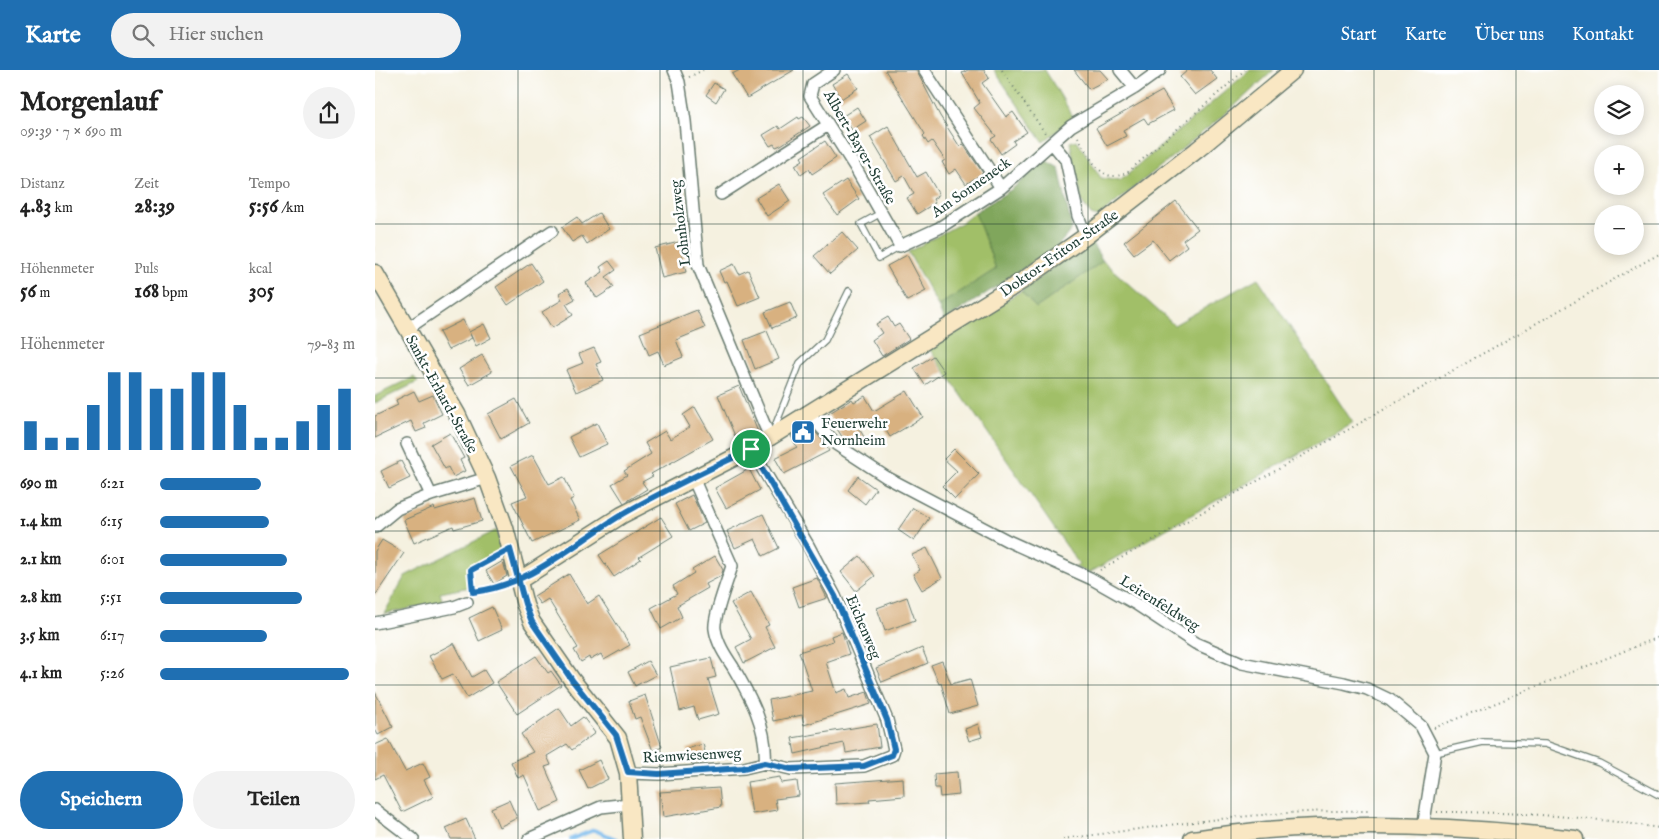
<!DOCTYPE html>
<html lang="de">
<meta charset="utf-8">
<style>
:root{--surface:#fff;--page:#f2f2f2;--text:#222;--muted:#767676;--accent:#1f6fb2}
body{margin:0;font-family:"IM FELL English",serif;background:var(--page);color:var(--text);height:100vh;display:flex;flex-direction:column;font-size:19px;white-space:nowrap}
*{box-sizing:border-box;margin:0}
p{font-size:16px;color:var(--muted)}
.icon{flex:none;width:28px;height:28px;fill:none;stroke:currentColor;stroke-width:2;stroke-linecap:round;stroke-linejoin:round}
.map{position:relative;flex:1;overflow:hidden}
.drawer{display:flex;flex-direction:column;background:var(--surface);width:375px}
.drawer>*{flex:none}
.controls{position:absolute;left:1219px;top:15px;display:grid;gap:10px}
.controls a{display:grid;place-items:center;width:50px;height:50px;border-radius:50%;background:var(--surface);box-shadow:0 2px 12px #0003;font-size:25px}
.pin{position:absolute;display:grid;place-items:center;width:42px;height:42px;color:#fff;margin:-21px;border:2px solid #fff;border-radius:50%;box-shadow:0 1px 5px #0007}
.round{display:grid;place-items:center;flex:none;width:52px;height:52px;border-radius:26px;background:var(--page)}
.summary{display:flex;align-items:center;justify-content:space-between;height:85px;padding:0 20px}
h1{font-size:28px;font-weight:800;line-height:38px}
.stats{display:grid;grid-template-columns:repeat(3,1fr);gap:8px;height:85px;padding:5px 20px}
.stats div{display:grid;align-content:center}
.stats b{font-size:21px;font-weight:800}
.stats small{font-size:14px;font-weight:400}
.stats p{font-size:14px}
.chart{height:140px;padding:10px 20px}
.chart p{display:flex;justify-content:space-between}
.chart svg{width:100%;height:90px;margin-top:5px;stroke:var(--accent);stroke-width:6}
.action{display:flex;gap:10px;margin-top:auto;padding:10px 20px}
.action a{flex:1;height:58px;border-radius:30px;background:var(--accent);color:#fff;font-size:20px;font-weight:800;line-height:58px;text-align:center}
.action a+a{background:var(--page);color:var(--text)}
ul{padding:0 20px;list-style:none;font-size:16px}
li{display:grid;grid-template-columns:80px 60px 1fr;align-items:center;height:38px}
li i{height:12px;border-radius:6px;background:var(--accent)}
header{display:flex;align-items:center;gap:30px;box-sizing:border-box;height:70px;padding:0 25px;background:var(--accent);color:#fff}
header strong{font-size:24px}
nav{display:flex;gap:28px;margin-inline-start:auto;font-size:18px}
.search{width:350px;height:45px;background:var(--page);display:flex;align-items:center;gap:12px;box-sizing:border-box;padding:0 18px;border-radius:28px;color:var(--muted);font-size:19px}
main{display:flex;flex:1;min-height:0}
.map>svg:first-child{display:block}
</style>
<header>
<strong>Karte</strong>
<div class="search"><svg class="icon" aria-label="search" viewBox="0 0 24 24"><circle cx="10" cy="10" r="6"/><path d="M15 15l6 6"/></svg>Hier suchen</div>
<nav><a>Start</a><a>Karte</a><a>Über uns</a><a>Kontakt</a></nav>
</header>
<main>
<section class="drawer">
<div class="summary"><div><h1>Morgenlauf</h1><p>09:39 · 7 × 690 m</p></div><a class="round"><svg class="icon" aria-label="share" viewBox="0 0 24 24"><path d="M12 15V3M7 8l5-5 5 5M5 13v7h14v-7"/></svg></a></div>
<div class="stats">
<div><p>Distanz</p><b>4.83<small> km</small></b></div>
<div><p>Zeit</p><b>28:39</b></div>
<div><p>Tempo</p><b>5:56<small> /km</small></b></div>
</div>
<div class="stats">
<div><p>Höhenmeter</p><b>56<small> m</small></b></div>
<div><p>Puls</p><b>168<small> bpm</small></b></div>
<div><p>kcal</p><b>305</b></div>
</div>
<div class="chart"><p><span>Höhenmeter</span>79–83 m</p>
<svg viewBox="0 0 160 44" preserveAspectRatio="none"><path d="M5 44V30M15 44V38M25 44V38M35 44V22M45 44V6M55 44V6M65 44V14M75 44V14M85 44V6M95 44V6M105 44V22M115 44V38M125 44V38M135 44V30M145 44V22M155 44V14"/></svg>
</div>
<ul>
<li><b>690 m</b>6:21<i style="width:52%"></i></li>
<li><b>1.4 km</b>6:15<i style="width:56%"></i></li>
<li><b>2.1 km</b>6:01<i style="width:65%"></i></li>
<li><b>2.8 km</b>5:51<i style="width:73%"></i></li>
<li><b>3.5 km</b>6:17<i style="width:55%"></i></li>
<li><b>4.1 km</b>5:26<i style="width:97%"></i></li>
</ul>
<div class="action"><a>Speichern</a><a>Teilen</a></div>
</section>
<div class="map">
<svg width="1284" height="769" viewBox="0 0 1284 769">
<rect width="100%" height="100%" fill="#fff"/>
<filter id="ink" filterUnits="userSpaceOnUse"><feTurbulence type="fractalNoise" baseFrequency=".02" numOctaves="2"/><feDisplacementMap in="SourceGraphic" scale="10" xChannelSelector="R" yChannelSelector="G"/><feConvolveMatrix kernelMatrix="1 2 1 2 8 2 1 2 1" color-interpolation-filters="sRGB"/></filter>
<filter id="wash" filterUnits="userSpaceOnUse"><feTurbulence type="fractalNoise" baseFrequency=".0096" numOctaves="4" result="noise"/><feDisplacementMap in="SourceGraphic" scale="20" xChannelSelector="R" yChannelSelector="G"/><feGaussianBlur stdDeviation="1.12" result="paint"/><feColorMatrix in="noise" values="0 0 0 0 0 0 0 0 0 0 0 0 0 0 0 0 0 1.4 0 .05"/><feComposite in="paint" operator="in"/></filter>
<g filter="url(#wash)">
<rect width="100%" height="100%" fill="#f5f1e0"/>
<path fill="#a1bf67" stroke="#607e4e" d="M619,0H670L699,48L668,72Z
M875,0H899L855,40L723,147L716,145L707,132L695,72L702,70L726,108L745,111Z
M600,142L621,199L563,236L533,182L588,152Z
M728,191L799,255L883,208L978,353L714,503L700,497L704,494L553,277L646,221L661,238Z
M39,307L43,312L0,333V326Z
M122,460L126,480L97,495L93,504L95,517L65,523L68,532L9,544L30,506Z"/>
<path fill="#80a65c" stroke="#507248" d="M670,90L684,98L697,159L683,176L569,251L563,236L621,199L600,142L637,119Z
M715,170L728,191L661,238L646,221Z"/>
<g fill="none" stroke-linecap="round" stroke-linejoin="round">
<path stroke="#76b9ec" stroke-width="4" d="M196,769L219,760L241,769"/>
</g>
<g id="blocks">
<path fill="#d8b180" d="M365,0H419L372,28L357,4Z
M510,0H541L565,46L585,77L588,74L608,103L591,114L581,99L574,104L567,92L570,90L557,71L553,74L548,66L550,64Z
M593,0H609L614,8L607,13L631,47L638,42L652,62L638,71L640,74L626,84L616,69L621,66L599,38L605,33L587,3Z
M699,0H725L733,9L714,19Z
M813,0H835L842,9L820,25L805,7Z
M473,4L483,18L466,29L457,14Z
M339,13L349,19L341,32L331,25Z
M787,21L799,40L773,54L769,48L748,60L751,66L732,76L721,58Z
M482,37L491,51L477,60L468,46Z
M423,47L424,49L428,47L435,56L406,75L401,77L399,74L395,76L388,65L403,56L405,59Z
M513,56L542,107L551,102L564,125L558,129L560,133L542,144L532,128L539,124L529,106L521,111L495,67Z
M450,71L461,88L437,104L434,99L426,105L420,95L428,90L426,87Z
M471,110L484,129L462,145L448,125Z
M404,114L415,131L392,146L381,128Z
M801,131L823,159L808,170L812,176L794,190L778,170L759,184L749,172Z
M224,143L234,159L212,174L207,166L197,172L187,157L202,147L207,154Z
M467,162L483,180L455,204L439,186Z
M304,172L311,202L287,208L280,178Z
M532,185L551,221L532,231L512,196Z
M234,191L241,200L231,207L239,217L222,228L211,213L228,202L225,197Z
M156,193L168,211L133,235L121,217Z
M359,194L364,204L373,200L385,227L363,236L352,211L349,212L344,201Z
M193,218L200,229L191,234L198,245L177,258L167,242L187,230L184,223Z
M415,232L422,248L397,258L390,242Z
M322,240L330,258L301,270L308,287L289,295L283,281L274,285L265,263Z
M513,247L519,257L524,254L534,269L507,286L497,270L507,263L501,254Z
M88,250L97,268L73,280L64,262Z
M109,254L116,268L101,276L94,262Z
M392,261L404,289L380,299L369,270Z
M219,278L226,292L221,294L228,310L201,322L191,300L208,293L204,284Z
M107,285L117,302L94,315L84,299Z
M558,286L569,302L550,315L539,298Z
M364,316L383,362L362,371L343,325Z
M39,321L44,331L58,325L67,344L49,353L51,358L41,362L36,351L0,368V346L23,335L21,330Z
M532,321L548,347L515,367L502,346L483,357L491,370L479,377L469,370L453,344L477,329L479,332L490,326L499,341Z
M141,329L154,353L126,369L113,344Z
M320,337L338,369L276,404L278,406L267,412L272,419L249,433L237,414L252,405L249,401L276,384L270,373L290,361L295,369L315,357L308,345Z
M222,353L232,374L204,387L194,367Z
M434,355L449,372L454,381L409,404L400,388L422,377L416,366Z
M75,363L89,388L85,390L90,401L78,407L73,397L70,399L56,374Z
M579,379L604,404L580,429L567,416L582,401L569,389Z
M158,385L174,414L189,407L199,428L195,430L205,450L157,473L137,432L152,426L136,396Z
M26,391L35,408L14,418L6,401Z
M374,399L385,420L351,438L340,418Z
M483,406L501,419L490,434L473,420Z
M317,425L330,453L314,461L300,434Z
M100,428L107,451L79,459L78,456L39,473L29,450L59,437L60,440Z
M538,438L554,448L539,471L523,460Z
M388,444L404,478L388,486L380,469L360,478L352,461Z
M286,447L298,466L264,487L266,489L239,507L224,485Z
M7,470L29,483L0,526V481Z
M552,478L567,508L547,520L538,504L545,500L537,485Z
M340,486L348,500L346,506L331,514L333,518L302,536L307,547L286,559L276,538L302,524L298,516L319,503L317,500Z
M485,486L500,506L481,521L466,502Z
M128,491L132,506L119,514L111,501Z
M194,504L212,534L224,526L255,575L229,590L226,584L215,590L214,587L206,592L199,580L203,578L173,529L165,534L159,526Z
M442,508L452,528L424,537L417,517Z
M376,522L394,555L390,557L400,577L369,593L361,577L376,569L356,533Z
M532,527L540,550L510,561L502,538Z
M117,537L127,560L104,571L94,548Z
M467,562L474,584L451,592L461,623L471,619L474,628L492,622L496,634L429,655L427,645L398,651L394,630L437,621L424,582L458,571L456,566Z
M79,573L97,607L109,600L117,613L92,628L78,604L67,609L54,586Z
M547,578L553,593L507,612L501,598Z
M161,586L173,603L176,601L186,615L142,644L121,612Z
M336,588L341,607L333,609L344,644L323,650L319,637L305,641L295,597Z
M273,591L281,605L260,616L253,602Z
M567,591L576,614L595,609L603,636L575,644L566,613L564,614L556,595Z
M0,622L18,657L3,665L0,659Z
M270,625L287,677L278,681L265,647L260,649L254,631Z
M184,638L196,656L208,647L220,663L197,680L192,674L172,686L176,695L170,697L185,732L165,741L149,705L143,708L136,692L158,682L146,664Z
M502,654L505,677L471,683L469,673L420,684L417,668Z
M603,654L607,667L594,671L590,659Z
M13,669L30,701L48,693L55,707L49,710L58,727L27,742L8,705L0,709V675Z
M328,674L332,689L317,694L312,679Z
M224,690L233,709L213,719L204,700Z
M582,702L584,725L565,727L564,718H560L559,704Z
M405,707L406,713L422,711L424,726L400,729L402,740L377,744L372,712Z
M528,708L529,726L494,729L495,732L461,734L460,713Z
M344,718L346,737L288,747L285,722Z
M134,730L142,748L124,757L116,738Z
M91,749L100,769H76L71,758Z"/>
</g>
</g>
<g filter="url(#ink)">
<use href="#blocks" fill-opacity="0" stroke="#6a7c70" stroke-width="1"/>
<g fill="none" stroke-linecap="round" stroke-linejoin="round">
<defs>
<path id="lane" d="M506,143L486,154L504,188L525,176
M399,359L425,293L450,270L474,221
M1060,683L1108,672L1170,674L1224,693L1284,725"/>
<path id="street" d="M299,0L304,12L310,51L323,195L395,368
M459,0L438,14L435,26L480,97L525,176L564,158L626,118L696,56L760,18L785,0
M549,0L626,118
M745,0L760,18
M677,73L691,90L703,146L711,166
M346,124L453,55
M32,259L177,161
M433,343L462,375L511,407L633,471L715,508L761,534L820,573L867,593L969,613L992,619L1015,630L1046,656L1060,683L1048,758
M32,374L56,425
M318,408L357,496C353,509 338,548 340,559C342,573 350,585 358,597C375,626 393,658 390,693
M0,457L22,439L56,425L112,408
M0,553L79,537L92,532
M253,703L284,704L369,698L390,693L416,699L489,696L517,685L519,679L512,650L460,526L433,475L376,379
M0,740L38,769
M154,769L226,737L254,734"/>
<path id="secondary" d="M0,203L82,344L112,408L130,458L150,535L157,552L197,610L243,668L253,703L257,769
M145,510L247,445L376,379L647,211L711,166L822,80L918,0
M817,769C842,766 867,762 892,760C994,752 1099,757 1200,769"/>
</defs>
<use href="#lane" stroke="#6a7c70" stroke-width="8"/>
<use href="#street" stroke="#6a7c70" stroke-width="14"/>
<use href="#secondary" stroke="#6a7c70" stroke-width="19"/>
<path stroke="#6a7c70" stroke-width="2" stroke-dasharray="1 4" stroke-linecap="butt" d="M627,0L670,63
M314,7L328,0
M703,67C716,87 725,117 753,102L870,0
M725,500L1284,184
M98,522L96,500L122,485
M99,522L119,520L131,515
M1059,658L1284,567
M1062,742C1136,742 1211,746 1284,758
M688,769C790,756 892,739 995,741"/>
<use href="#lane" stroke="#fff" stroke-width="5.5"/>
<use href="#street" stroke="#fff" stroke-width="11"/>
<use href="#secondary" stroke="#f9e7c3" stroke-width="16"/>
</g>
</g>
<g fill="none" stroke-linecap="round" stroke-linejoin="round" filter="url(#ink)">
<defs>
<path id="route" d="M376,379C333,400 289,420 248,444C199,473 155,516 98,522L96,500L135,479L150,534L157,552L197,610L241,665L253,702L284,704L368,698L390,693L416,699L489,696L517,685L519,679L512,650L460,526L376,379"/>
</defs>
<use href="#route" stroke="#fff" stroke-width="10"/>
<use href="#route" stroke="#1f6fb2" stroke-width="6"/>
</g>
<path fill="none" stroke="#1f3d34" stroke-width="1" stroke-opacity="0.55" d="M143,0V769M285,0V769M428,0V769M571,0V769M713,0V769M856,0V769M999,0V769M1141,0V769M0,154H1228M1260,154H1284M0,308H1284M0,461H1284M0,615H1284"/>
<defs>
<symbol id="civic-square" viewBox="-11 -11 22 22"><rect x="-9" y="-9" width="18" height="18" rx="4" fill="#1f6fb2" stroke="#fff"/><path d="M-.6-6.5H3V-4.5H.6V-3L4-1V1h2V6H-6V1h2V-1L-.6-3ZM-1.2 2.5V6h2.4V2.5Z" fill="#fff"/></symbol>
</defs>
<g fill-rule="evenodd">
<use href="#civic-square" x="414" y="348" width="28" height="28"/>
</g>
<g text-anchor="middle" stroke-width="5" stroke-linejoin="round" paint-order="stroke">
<g font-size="15" fill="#1f3d34" stroke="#fff">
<text transform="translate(485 77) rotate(60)" y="5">Albert-Bayer-Straße</text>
<text transform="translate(596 117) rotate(-35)" y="5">Am Sonneneck</text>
<text transform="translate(305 153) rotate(-97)" y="5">Lohnholzweg</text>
<text transform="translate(684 183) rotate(-35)" y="5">Doktor-Friton-Straße</text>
<text transform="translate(67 324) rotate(61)" y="5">Sankt-Erhard-Straße</text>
<text transform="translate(785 533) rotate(32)" y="5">Leirenfeldweg</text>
<text transform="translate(489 557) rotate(67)" y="5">Eichenweg</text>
<text transform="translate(317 685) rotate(-3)" y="5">Riemwiesenweg</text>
</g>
<g font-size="15" fill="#1f3d34" stroke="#fff" text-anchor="start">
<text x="446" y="358">Feuerwehr<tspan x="446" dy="17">Nornheim</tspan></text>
</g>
</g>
</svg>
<div class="controls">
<a><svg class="icon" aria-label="layers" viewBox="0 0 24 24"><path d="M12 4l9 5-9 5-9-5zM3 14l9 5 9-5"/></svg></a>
<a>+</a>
<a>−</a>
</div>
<div class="pin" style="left:376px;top:379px;background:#1e9e55"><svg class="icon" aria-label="arrive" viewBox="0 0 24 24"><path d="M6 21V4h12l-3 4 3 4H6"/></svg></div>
</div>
</main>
